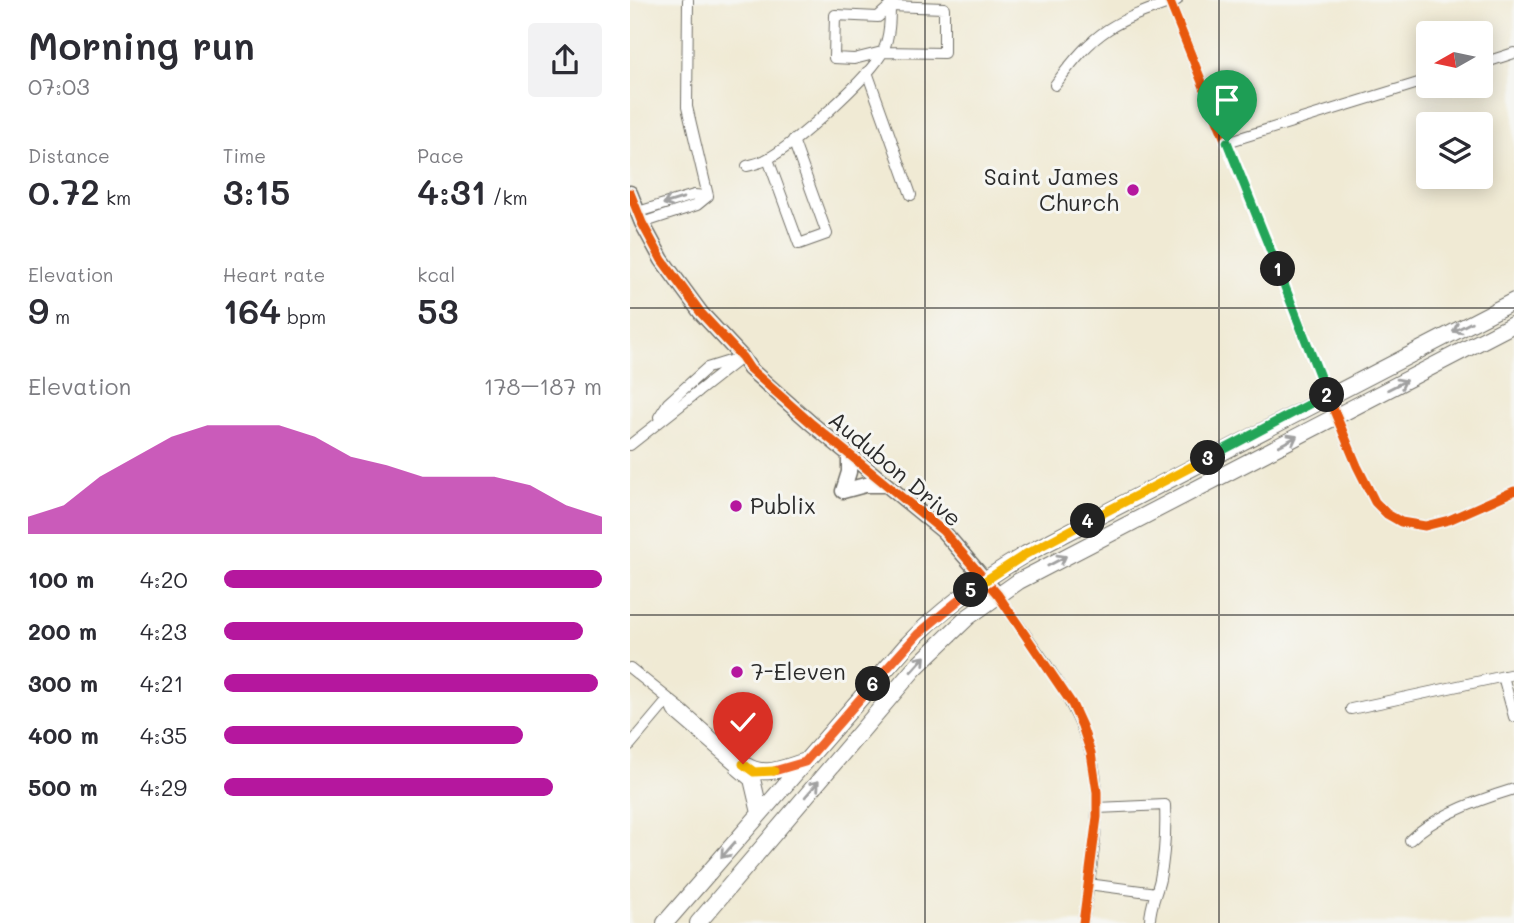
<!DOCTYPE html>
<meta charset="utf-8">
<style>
:root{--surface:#fff;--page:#f2f2f3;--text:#2b2b33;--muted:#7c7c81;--accent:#b5179e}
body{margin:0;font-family:Mali,sans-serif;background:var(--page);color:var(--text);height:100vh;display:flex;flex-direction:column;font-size:26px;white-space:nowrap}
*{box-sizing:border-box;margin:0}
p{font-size:23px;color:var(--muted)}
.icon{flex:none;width:38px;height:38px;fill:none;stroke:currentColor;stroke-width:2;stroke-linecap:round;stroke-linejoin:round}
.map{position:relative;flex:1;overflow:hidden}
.side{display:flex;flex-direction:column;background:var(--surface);width:630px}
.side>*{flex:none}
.needle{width:46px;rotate:261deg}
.controls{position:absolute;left:786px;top:21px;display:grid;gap:14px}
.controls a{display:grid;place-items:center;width:77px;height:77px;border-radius:7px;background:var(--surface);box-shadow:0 4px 18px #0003;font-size:35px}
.pin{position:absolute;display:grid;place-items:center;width:60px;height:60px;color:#fff;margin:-72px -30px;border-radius:50% 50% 50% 0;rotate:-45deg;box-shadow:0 0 7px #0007}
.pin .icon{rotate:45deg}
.km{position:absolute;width:35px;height:35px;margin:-18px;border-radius:50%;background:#222;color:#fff;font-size:19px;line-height:35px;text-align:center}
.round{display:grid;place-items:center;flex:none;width:74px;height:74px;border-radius:7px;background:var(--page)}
.headline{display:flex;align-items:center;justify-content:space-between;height:119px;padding:0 28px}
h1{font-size:38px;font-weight:600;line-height:52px}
.metrics{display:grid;grid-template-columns:repeat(3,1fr);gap:10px;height:119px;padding:7px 28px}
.metrics div{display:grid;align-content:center}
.metrics b{font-size:35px;font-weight:600}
.metrics small{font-size:19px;font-weight:400}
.metrics p{font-size:19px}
.chart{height:196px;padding:14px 28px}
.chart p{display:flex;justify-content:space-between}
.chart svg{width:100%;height:126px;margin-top:7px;fill:var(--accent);opacity:.7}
ul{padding:0 28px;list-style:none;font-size:23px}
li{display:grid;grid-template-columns:112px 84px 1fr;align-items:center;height:52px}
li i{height:18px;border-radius:9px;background:var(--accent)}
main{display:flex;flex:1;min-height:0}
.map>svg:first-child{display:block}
</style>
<main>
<section class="side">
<div class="headline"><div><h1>Morning run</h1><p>07:03</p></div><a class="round"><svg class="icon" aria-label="share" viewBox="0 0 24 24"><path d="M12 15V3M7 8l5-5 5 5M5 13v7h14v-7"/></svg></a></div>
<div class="metrics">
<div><p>Distance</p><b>0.72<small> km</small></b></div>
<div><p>Time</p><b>3:15</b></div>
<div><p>Pace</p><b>4:31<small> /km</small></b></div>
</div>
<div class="metrics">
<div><p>Elevation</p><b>9<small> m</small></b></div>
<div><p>Heart rate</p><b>164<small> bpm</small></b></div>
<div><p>kcal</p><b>53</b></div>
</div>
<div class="chart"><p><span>Elevation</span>178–187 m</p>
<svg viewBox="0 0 160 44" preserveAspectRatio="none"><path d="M0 44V38L10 34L20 24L30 17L40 10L50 6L60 6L70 6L80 10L90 17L100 20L110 24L120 24L130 24L140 27L150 34L160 38V44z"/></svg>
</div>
<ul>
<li><b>100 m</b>4:20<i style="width:100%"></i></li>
<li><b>200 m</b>4:23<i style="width:95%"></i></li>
<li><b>300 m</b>4:21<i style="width:99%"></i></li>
<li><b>400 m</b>4:35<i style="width:79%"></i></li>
<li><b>500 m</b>4:29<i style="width:87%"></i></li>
</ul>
</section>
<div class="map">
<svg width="884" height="923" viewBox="0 0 884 923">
<rect width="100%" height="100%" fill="#f6f6f2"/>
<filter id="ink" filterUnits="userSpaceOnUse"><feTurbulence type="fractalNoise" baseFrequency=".0143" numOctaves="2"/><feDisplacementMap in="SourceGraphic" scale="14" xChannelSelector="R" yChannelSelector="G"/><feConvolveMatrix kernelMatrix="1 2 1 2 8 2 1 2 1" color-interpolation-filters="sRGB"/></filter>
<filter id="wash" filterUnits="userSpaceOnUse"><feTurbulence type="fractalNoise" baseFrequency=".00686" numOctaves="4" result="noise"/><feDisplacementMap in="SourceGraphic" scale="28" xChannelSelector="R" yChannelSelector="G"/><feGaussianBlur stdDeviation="1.57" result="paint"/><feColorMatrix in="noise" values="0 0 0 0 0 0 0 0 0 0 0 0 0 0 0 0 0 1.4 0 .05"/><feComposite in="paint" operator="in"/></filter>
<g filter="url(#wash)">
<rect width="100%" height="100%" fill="#f0ead4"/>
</g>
<g filter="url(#ink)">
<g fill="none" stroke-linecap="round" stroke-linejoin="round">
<defs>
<path id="street" d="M58,0L57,107L78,196
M539,0L698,396L727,466L745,502L757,514L771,522L795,526L819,520L884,491
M260,6L314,8V53L252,52L224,59L204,58L205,15L248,17Z
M850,64L884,53
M237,72L281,195
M425,85C466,29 483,22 547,0
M597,142L798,80
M138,159L169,244L197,234L163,140
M117,166C123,164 131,163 137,159C162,147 242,75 253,51C260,36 260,19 260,3
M8,212L64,195L78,196
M12,223L67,205L78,196
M29,417L38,403L77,368L103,360
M0,445L112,357
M368,595C409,657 464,716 467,794C468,837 459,881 453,923
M0,668L50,708L113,764
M873,676L884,717
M38,701L43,712L107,767
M721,709L884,674
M0,745L38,700
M467,808L535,805C536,830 535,854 530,879C527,893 519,908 520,923
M780,840C805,815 851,799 884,789
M458,884L526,893"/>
<path id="secondary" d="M0,193L12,223L32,260L71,313L112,357L120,369L182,424L313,531L368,595
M213,491L235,485H256
M213,491L219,472V455"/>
<path id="primary" d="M113,764C134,778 150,769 173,762
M109,768L122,779L130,813
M35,923L276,646C311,609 353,579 396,554L884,301
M68,923L285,668L338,617L389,581L884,324"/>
</defs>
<use href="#street" stroke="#706e66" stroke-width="12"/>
<use href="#secondary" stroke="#706e66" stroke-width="17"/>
<use href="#primary" stroke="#706e66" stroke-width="18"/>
<use href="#street" stroke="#fff" stroke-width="10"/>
<use href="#secondary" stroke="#fff" stroke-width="14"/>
<use href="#primary" stroke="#fff" stroke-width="16"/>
<defs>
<path id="cycleway" d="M539,0L698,396L727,466L745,502L757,514L771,522L795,526L819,520L884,491
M0,193L12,223L32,260L71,313L112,357L120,369L182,424L313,531L368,595L442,704L452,726L461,753L467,792V817L453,923"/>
</defs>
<use href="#cycleway" stroke="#f6f6f2" stroke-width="13"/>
<use href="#cycleway" stroke="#e8590c" stroke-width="9"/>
</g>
<defs><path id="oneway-shaft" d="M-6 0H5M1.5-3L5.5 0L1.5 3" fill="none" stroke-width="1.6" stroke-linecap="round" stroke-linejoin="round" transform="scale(1.75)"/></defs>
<g stroke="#a0a0a0">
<use href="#oneway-shaft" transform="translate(43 201) rotate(163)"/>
<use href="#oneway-shaft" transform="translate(832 327) rotate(153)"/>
<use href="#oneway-shaft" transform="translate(767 385) rotate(-27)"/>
<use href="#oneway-shaft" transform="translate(658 441) rotate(-28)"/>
<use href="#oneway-shaft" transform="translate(427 561) rotate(-28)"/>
<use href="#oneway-shaft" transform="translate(288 664) rotate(-48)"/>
<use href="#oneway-shaft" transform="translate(182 789) rotate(-49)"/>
<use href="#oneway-shaft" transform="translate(98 850) rotate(131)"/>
</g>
</g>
<g fill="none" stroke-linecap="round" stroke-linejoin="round" filter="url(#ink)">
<defs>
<path id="split-1" d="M597,142L648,269"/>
<path id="split-2" d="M648,269L697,395"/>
<path id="split-3" d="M578,458L697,395"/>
<path id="split-4" d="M458,521L578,458"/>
<path id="split-5" d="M341,590L396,554L458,521"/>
<path id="split-6" d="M243,684L288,634L341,590"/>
<path id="split-7" d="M144,771L175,762L243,684"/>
<path id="split-8" d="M113,764L124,772L144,771"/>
</defs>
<use href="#split-1" stroke="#fff" stroke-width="14"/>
<use href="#split-2" stroke="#fff" stroke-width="14"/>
<use href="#split-3" stroke="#fff" stroke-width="14"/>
<use href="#split-4" stroke="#fff" stroke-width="14"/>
<use href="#split-5" stroke="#fff" stroke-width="14"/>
<use href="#split-6" stroke="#fff" stroke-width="14"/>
<use href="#split-7" stroke="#fff" stroke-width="14"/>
<use href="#split-8" stroke="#fff" stroke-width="14"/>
<use href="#split-1" stroke="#22a559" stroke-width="9"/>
<use href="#split-2" stroke="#22a559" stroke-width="9"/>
<use href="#split-3" stroke="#22a559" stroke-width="9"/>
<use href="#split-4" stroke="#f5b400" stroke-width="9"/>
<use href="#split-5" stroke="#f5b400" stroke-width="9"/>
<use href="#split-6" stroke="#f0652b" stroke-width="9"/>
<use href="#split-7" stroke="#f0652b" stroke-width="9"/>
<use href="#split-8" stroke="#f5b400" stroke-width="9"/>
</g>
<path fill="none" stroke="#2b2b2b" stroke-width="2" stroke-opacity="0.55" d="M295,0V923M589,0V923M0,308H884M0,615H884"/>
<g fill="#b5179e" stroke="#f6f6f2" stroke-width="2.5">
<circle cx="503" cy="190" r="7"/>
<circle cx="106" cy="506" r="7"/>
<circle cx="107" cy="672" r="7"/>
</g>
<g text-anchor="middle" stroke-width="6" stroke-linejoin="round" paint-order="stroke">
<g font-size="23" fill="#2b2b2b" stroke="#f6f6f2" text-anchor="start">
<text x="489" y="185" text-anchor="end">Saint James<tspan x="489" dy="26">Church</tspan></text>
<text x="120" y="514">Publix</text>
<text x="121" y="680">7-Eleven</text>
</g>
<g font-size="23" fill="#2b2b2b" stroke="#f6f6f2">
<text transform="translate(265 469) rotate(40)" y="8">Audubon Drive</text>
</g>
</g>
</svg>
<div class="controls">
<a><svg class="needle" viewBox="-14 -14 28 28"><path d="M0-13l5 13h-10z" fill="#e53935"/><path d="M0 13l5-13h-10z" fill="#7c7c81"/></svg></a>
<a><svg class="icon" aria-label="layers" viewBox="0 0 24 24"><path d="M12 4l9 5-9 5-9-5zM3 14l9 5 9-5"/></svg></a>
</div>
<div class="pin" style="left:597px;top:142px;background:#1e9e55"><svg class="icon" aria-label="arrive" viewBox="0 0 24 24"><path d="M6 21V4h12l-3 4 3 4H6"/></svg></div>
<div class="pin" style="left:113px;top:764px;background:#d93025"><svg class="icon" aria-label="check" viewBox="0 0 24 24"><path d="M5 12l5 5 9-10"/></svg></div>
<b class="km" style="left:648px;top:269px">1</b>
<b class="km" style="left:697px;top:395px">2</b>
<b class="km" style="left:578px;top:458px">3</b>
<b class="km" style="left:458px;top:521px">4</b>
<b class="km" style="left:341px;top:590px">5</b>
<b class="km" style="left:243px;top:684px">6</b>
</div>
</main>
